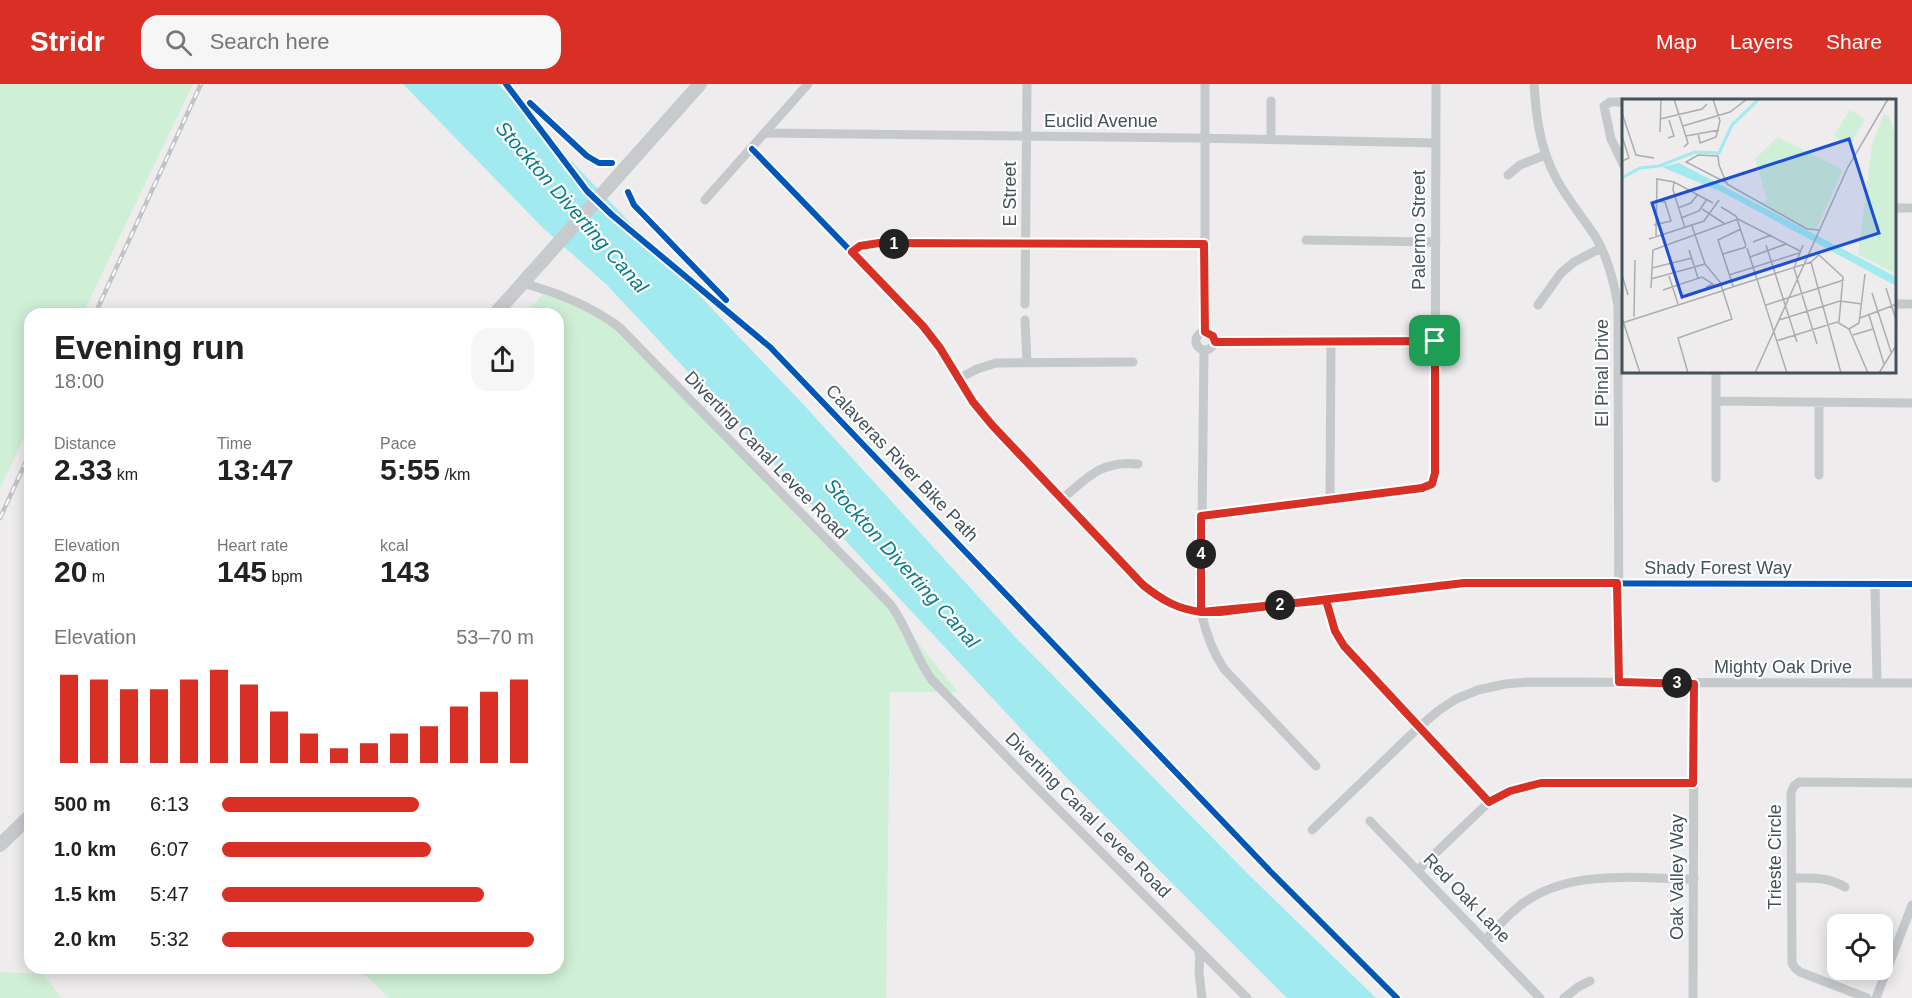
<!DOCTYPE html>
<meta charset="utf-8">
<style>
:root{--surface:#fff;--page:#f6f6f6;--text:#222;--muted:#767676;--accent:#d93025}
body{margin:0;font-family:Arial,sans-serif;background:var(--page);color:var(--text);height:100vh;display:flex;flex-direction:column;font-size:22px;white-space:nowrap}
*{box-sizing:border-box;margin:0}
p{font-size:20px;color:var(--muted)}
.icon{flex:none;width:33px;height:33px;fill:none;stroke:currentColor;stroke-width:2;stroke-linecap:round;stroke-linejoin:round}
.map{position:relative;flex:1;overflow:hidden}
.sheet{position:absolute;left:24px;top:224px;width:540px;height:666px;display:flex;flex-direction:column;background:var(--surface);border-radius:18px;box-shadow:0 3px 15px #0003}
.sheet>*{flex:none}
.controls{position:absolute;left:1827px;top:830px;display:grid;gap:12px}
.controls a{display:grid;place-items:center;width:66px;height:66px;border-radius:12px;background:var(--surface);box-shadow:0 3px 15px #0003;font-size:30px}
.pin{position:absolute;display:grid;place-items:center;width:51px;height:51px;color:#fff;margin:-26px;border-radius:12px;box-shadow:0 3px 9px #0006}
.km{position:absolute;width:30px;height:30px;margin:-15px;border-radius:50%;background:#222;color:#fff;font-size:16px;line-height:30px;text-align:center}
.round{display:grid;place-items:center;flex:none;width:63px;height:63px;border-radius:18px;background:var(--page)}
.overview{display:flex;align-items:center;justify-content:space-between;height:102px;padding:0 30px}
h1{font-size:33px;font-weight:800;line-height:45px}
.stats{display:grid;grid-template-columns:repeat(3,1fr);gap:9px;height:102px;padding:6px 30px}
.stats div{display:grid;align-content:center}
.stats b{font-size:30px;font-weight:800}
.stats small{font-size:16px;font-weight:400}
.stats p{font-size:16px}
.chart{height:168px;padding:12px 30px}
.chart p{display:flex;justify-content:space-between}
.chart svg{width:100%;height:108px;margin-top:6px;stroke:var(--accent);stroke-width:6}
ul{padding:0 30px;list-style:none;font-size:20px}
li{display:grid;grid-template-columns:96px 72px 1fr;align-items:center;height:45px}
li i{height:15px;border-radius:8px;background:var(--accent)}
header{display:flex;align-items:center;gap:36px;box-sizing:border-box;height:84px;padding:0 30px;background:var(--accent);color:#fff}
header strong{font-size:28px}
nav{display:flex;gap:33px;margin-inline-start:auto;font-size:21px}
.search{width:420px;height:54px;background:var(--page);display:flex;align-items:center;gap:15px;box-sizing:border-box;padding:0 21px;border-radius:18px;color:var(--muted);font-size:22px}
.map>svg:first-child{display:block}
</style>
<header>
<strong>Stridr</strong>
<div class="search"><svg class="icon" aria-label="search" viewBox="0 0 24 24"><circle cx="10" cy="10" r="6"/><path d="M15 15l6 6"/></svg>Search here</div>
<nav><a>Map</a><a>Layers</a><a>Share</a></nav>
</header>
<div class="map">
<svg width="1912" height="914" viewBox="0 0 1912 914">
<rect width="100%" height="100%" fill="#eeeced"/>
<path fill="#cfefd6" d="M0,0H193L83,229L30,230V341L0,404Z
M547,206L617,235L901,538L958,608H890L886,914H389L358,884H558V230L526,229Z
M0,888L42,890L62,914H0Z"/>
<path fill="#a0eaf0" d="M403,0H498L802,319L1015,553L1251,793L1376,914H1287L1065,692L607,201L543,144Z"/>
<g fill="none" stroke-linecap="round" stroke-linejoin="round">
<path stroke="#c5c9cc" stroke-width="9" d="M1534,0C1536,33 1540,64 1556,94C1567,115 1582,132 1595,152C1608,173 1614,198 1618,222L1619,598
M1271,17V55
M1624,18H1610L1604,22L1611,55L1624,82
M766,49L1194,54L1436,59
M752,65L923,242C947,275 966,310 992,341L1143,501C1170,523 1186,529 1220,528L1464,499L1912,500
M1508,91L1520,81L1545,71
M705,116L808,0
M1896,124H1912
M1306,156L1436,158
M852,168L860,162L879,159L1204,160
M522,199C556,208 591,222 619,243L890,520C908,543 914,572 932,596L1038,705L1200,867L1199,888L1202,914
M1025,220L1027,0
M1896,220H1912
M1538,221L1561,189L1574,178L1601,164
M1025,236L1027,278
M1196 257a9 9 0 1 1 18 0a9 9 0 1 1-18 0Z
M1205,248V0
M1215,258L1435,257
M1204,266L1201,528C1206,550 1212,567 1224,585L1316,682
M958,295L977,285L996,279L1133,278
M1716,317L1912,319
M1819,319V391
M1716,394V288
M1062,415C1088,393 1102,376 1138,380
M1330,416L1331,257
M1201,432L1422,404L1432,400L1435,389L1436,0
M1875,500L1877,599
M1326,516L1335,547L1344,562L1489,718
M1370,737L1540,914
M1312,746L1419,643L1438,627L1456,615L1478,606L1505,600L1528,598L1912,599
M1418,786L1489,718L1522,703L1554,698H1693
M1793,794C1811,794 1829,793 1845,803
M1485,856C1495,846 1506,833 1517,824C1566,783 1635,795 1694,795
M1199,870L1202,869L1247,914
M1564,914L1578,903L1590,897
M1693,914L1694,600
M1867,914L1800,888L1795,884L1792,879L1791,709L1794,702L1799,698L1912,699
M1876,914L1912,821"/>
<path stroke="#c7cbce" stroke-width="14" d="M495,230L700,0
M0,761L30,732"/>
<defs>
<path id="rail" d="M95,230L201,0
M0,434L30,369"/>
</defs>
<use href="#rail" stroke="#c1c4c6" stroke-width="4.5"/>
<use href="#rail" stroke="#fff" stroke-width="2" stroke-dasharray="7" stroke-linecap="butt"/>
<defs>
<path id="cycleway" d="M506,0L587,107L612,131L770,263L1270,787L1397,914
M530,19L587,72L599,79H612
M752,65L923,242C947,275 966,310 992,341L1143,501C1170,523 1186,529 1220,528L1464,499L1912,500
M628,108L634,121L726,216"/>
</defs>
<use href="#cycleway" stroke="#fff" stroke-width="10"/>
<use href="#cycleway" stroke="#0057b8" stroke-width="6"/>
</g>
<g fill="none" stroke-linecap="round" stroke-linejoin="round">
<defs>
<path id="route" d="M1435,257L1215,258L1213,252L1205,248L1204,160L879,159L860,162L852,168L923,242L940,264L973,318L992,341L1143,501C1162,516 1177,525 1201,528L1326,516L1335,547L1344,562L1489,718L1510,707L1541,699H1693L1694,600L1619,598L1617,499H1464L1220,528H1201V432L1422,404L1432,400L1435,389V257"/>
</defs>
<use href="#route" stroke="#fff" stroke-width="12"/>
<use href="#route" stroke="#d93025" stroke-width="8"/>
</g>
<g text-anchor="middle" stroke-width="4.5" stroke-linejoin="round" paint-order="stroke">
<g font-size="18" fill="#43525a" stroke="#fff">
<text x="1101" y="43">Euclid Avenue</text>
<text transform="translate(1010 110) rotate(-90)" y="6">E Street</text>
<text transform="translate(1419 146) rotate(-90)" y="6">Palermo Street</text>
<text transform="translate(1602 289) rotate(-90)" y="6">El Pinal Drive</text>
<text transform="translate(766 371) rotate(46)" y="6">Diverting Canal Levee Road</text>
<text transform="translate(902 379) rotate(46)" y="6">Calaveras River Bike Path</text>
<text x="1718" y="490">Shady Forest Way</text>
<text x="1783" y="589">Mighty Oak Drive</text>
<text transform="translate(1088 731) rotate(45)" y="6">Diverting Canal Levee Road</text>
<text transform="translate(1775 773) rotate(-90)" y="6">Trieste Circle</text>
<text transform="translate(1677 793) rotate(-90)" y="6">Oak Valley Way</text>
<text transform="translate(1467 814) rotate(46)" y="6">Red Oak Lane</text>
</g>
<g font-size="20" font-style="italic" fill="#067d85" stroke="#fff">
<text transform="translate(572 123) rotate(49)" y="7">Stockton Diverting Canal</text>
<text transform="translate(902 479) rotate(48)" y="7">Stockton Diverting Canal</text>
</g>
</g>
<g transform="translate(1622 15)">
<rect width="274" height="274" fill="#eeeced"/>
<path d="M228,11L243,20L230,42L223,44L212,36ZM262,15L267,17L274,40V175L236,155L250,46ZM156,38L221,71L194,131L186,130L138,103L145,101L133,60Z" fill="#cfefd6"/>
<path d="M57,64L274,178V187L102,94L40,68Z" fill="#a0eaf0"/>
<path fill="none" stroke="#a0eaf0" stroke-width="3" d="M37,67L73,53L97,54L110,26L137,0M0,79L18,69L37,67"/>
<path fill="none" stroke="#aaaeb2" stroke-width="1.5" d="M52,0L66,44L62,48M0,14L14,56L32,59M38,20L80,10L85,5M61,27L108,13L125,0M38,33L39,0M76,34L78,44L94,38L98,22L91,0M0,37L7,59L0,62M64,37L97,31M46,39L52,37L47,21M52,83L51,91L63,129M105,84L64,63L76,56L96,57L97,66L104,83L105,84V85L185,130L197,131M99,108L114,117L124,147M56,109L69,104L76,95M80,110L103,125M59,119L77,112L85,100M32,126L49,122L43,103L33,102M34,138L35,80L52,83L91,104M27,140L82,122L97,101M131,143L149,136M144,146L175,243M181,146L172,169L195,245M125,149L165,274M67,151L76,179M101,155L124,148M128,158L164,145M189,163L219,274M30,169L70,159M0,176L6,196M107,176L177,154M47,177L56,205M29,180L83,165M111,187L96,141L119,130M29,189L31,151L116,120L178,152M264,189L275,224M41,191L80,178L91,185L84,188M101,191L189,163L197,156L221,178L217,223M250,194L269,253M144,206L222,181M247,216L262,265M12,218L13,161M0,219L18,274M238,219L275,205M157,221L218,202L240,205M0,224L103,191M227,230L237,224L243,175M227,230L246,274M231,236L251,230M154,242L215,223L227,230M66,274L56,239L110,220L98,183L83,165L70,127M133,274L226,68L266,0M257,274L275,245"/>
<path fill="#1d4ed8" fill-opacity="0.15" stroke="#1d4ed8" stroke-width="3" d="M227,40L257,134L60,198L30,104Z"/>
<rect width="274" height="274" fill="none" stroke="#43525a" stroke-width="3"/>
</g>
</svg>
<div class="controls">
<a><svg class="icon" aria-label="locate" viewBox="0 0 24 24"><circle cx="12" cy="12" r="6"/><path d="M12 2v4M12 18v4M2 12h4M18 12h4"/></svg></a>
</div>
<div class="pin" style="left:1435px;top:257px;background:#1e9e55"><svg class="icon" aria-label="arrive" viewBox="0 0 24 24"><path d="M6 21V4h12l-3 4 3 4H6"/></svg></div>
<b class="km" style="left:894px;top:160px">1</b>
<b class="km" style="left:1280px;top:521px">2</b>
<b class="km" style="left:1677px;top:599px">3</b>
<b class="km" style="left:1201px;top:470px">4</b>
<section class="sheet">
<div class="overview"><div><h1>Evening run</h1><p>18:00</p></div><a class="round"><svg class="icon" aria-label="share" viewBox="0 0 24 24"><path d="M12 15V3M7 8l5-5 5 5M5 13v7h14v-7"/></svg></a></div>
<div class="stats">
<div><p>Distance</p><b>2.33<small> km</small></b></div>
<div><p>Time</p><b>13:47</b></div>
<div><p>Pace</p><b>5:55<small> /km</small></b></div>
</div>
<div class="stats">
<div><p>Elevation</p><b>20<small> m</small></b></div>
<div><p>Heart rate</p><b>145<small> bpm</small></b></div>
<div><p>kcal</p><b>143</b></div>
</div>
<div class="chart"><p><span>Elevation</span>53–70 m</p>
<svg viewBox="0 0 160 44" preserveAspectRatio="none"><path d="M5 44V8M15 44V10M25 44V14M35 44V14M45 44V10M55 44V6M65 44V12M75 44V23M85 44V32M95 44V38M105 44V36M115 44V32M125 44V29M135 44V21M145 44V15M155 44V10"/></svg>
</div>
<ul>
<li><b>500 m</b>6:13<i style="width:63%"></i></li>
<li><b>1.0 km</b>6:07<i style="width:67%"></i></li>
<li><b>1.5 km</b>5:47<i style="width:84%"></i></li>
<li><b>2.0 km</b>5:32<i style="width:100%"></i></li>
</ul>
</section>
</div>
